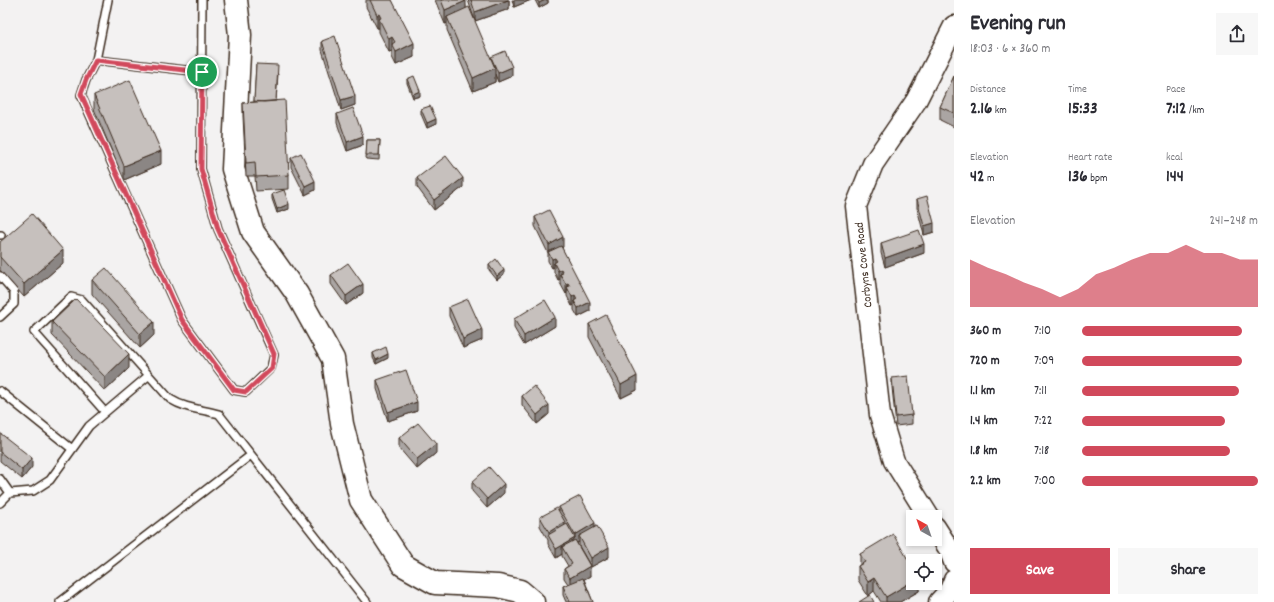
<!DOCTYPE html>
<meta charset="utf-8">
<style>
:root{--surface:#fff;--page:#f7f7f7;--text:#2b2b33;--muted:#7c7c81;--accent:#d1495b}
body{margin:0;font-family:Dekko,sans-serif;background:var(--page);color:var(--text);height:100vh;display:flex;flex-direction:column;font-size:15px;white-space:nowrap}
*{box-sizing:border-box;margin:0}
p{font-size:13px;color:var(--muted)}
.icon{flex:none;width:22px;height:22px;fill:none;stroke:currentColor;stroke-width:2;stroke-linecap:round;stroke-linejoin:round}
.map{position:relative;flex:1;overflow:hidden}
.panel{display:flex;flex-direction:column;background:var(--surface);width:320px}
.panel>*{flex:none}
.needle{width:26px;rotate:320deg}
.fabs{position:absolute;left:906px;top:510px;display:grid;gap:8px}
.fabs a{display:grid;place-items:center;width:36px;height:36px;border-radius:0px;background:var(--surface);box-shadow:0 2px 6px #0003;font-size:20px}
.pin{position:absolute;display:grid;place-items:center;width:34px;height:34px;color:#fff;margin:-17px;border:2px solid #fff;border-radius:50%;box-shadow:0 1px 4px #0007}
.round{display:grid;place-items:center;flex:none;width:42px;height:42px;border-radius:0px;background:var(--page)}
.headline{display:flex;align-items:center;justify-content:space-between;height:68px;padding:0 16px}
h1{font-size:22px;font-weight:800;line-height:30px}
.metrics{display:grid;grid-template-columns:repeat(3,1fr);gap:6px;height:68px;padding:4px 16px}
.metrics div{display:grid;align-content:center}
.metrics b{font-size:17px;font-weight:800}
.metrics small{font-size:11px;font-weight:400}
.metrics p{font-size:11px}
.chart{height:112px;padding:8px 16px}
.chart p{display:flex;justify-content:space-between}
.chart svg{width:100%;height:72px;margin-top:4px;fill:var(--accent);opacity:.7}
.cta{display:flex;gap:8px;margin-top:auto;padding:8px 16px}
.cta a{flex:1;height:46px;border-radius:0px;background:var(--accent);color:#fff;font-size:16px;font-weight:800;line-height:46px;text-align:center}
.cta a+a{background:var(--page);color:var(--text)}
ul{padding:0 16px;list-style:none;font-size:13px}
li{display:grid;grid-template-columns:64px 48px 1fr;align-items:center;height:30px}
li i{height:10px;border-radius:5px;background:var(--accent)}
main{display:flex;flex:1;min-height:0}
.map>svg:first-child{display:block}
</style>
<main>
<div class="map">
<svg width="954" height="602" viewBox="0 0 954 602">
<rect width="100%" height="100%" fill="#f3f2f2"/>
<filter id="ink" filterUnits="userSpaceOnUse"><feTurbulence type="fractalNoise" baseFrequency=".025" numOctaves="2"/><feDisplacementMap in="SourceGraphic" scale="8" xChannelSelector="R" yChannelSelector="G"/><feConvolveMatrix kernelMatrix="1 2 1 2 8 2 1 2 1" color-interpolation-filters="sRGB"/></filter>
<g filter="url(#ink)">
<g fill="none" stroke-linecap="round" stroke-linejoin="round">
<defs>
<path id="service" d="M108,0L96,60L86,80L81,95L182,320L234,390L246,392L271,368L274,355L218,229L201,169L202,0
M96,60L202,72
M0,235H1
M0,276L14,292V304L0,317
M0,391L72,449
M105,412L34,332L71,297L82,300L170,399C186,409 201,409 219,414L367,602
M0,479L10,493
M0,503L10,493L33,491L50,480L89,426L148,376
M60,602L251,455"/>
<path id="secondary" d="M929,517L894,461L880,415L856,206L873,164L916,101L954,26
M935,527L949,549L954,562
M939,602L950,590L954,580"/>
<path id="primary" d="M236,0L240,35L233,169L253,232L297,294L333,359L342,424L361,500L403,565L435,583L498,586L520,591L533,602"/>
</defs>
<use href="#service" stroke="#3b2a1e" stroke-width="10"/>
<use href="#secondary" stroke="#3b2a1e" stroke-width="23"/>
<use href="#primary" stroke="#3b2a1e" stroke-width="25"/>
<use href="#service" stroke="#fff" stroke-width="7"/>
<use href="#secondary" stroke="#fff" stroke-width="20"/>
<use href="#primary" stroke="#fff" stroke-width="22"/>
</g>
<path fill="#aaa5a3" stroke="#3b2a1e" d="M366,0H392L414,57L396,65L392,57V51L389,52L379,32V28H377L366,7Z
M435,0H465L466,8L491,60V57L512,76L498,82L495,74V82L473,91L447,30V23L445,24Z
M468,0H509V9L475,21Z
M512,0H531L514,7Z
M535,0H548V3L539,8Z
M322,41L355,105L341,110L322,50Z
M256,64L278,74L276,101L289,175V189L256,191L255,176H246L243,116V103L254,102Z
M954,76V127L940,120V107Z
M407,79L420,96L413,98L407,83Z
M94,95L161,164L124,180L94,109Z
M421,109L436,124L427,128L421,114Z
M337,114L363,145L347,151L337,123Z
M367,140H380L379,160L366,159Z
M291,158L315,190L305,195L291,167Z
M417,178L463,187L434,210L417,187Z
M272,194L289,209L277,213L272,199Z
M917,199L934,232L924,235L917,208Z
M535,217L563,247L562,248L590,311L578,317L574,310V305L572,306L567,296V293L566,294L560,283V279L558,280L554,272V267L552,268L548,261V253L535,226Z
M0,242L63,263L24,297L0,270Z
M881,243L924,253L885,267L881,253Z
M489,265L504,274L497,280L489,270Z
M331,275L363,293L346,305L331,284Z
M92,280L154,335L140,348L92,294Z
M449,307L482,340L463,348L449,316Z
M514,319L555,326L524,345L514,328Z
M52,322L129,368L105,391L52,335Z
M589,324L637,390L621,398L589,337Z
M373,353L388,358L376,364L373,358Z
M892,378L912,415V424L896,426L892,387Z
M377,380L417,411L388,421L377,389Z
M522,396L549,414L537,424L522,405Z
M0,433L32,467L22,479L0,461Z
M399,438L436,453L417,469L399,448Z
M472,482L504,493L487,508L472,491Z
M559,507L595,527L609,557L591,567L579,546V542L577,543L590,576L584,579L593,602H566L563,595V586L568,584L564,578V569L568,566L562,556V554L556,558L548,544V540L540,526V517L559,511Z
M860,554L919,583V591L900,602H881L874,591L868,596L858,580V566L860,565Z"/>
<path fill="#8b8684" stroke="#3b2a1e" d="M508,0H509V9L475,21V12Z
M514,0H531L514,7Z
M545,0H548V3L539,8V3Z
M466,1V15L447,17V23L445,24V10Z
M379,14V28H377V15Z
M392,37V51L389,52V39Z
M414,43V57L396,65V52Z
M512,67V76L498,82V73Z
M495,68V82L473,91V78Z
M420,91V96L413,98V94Z
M355,96V105L341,110V100Z
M436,119V124L427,128V123Z
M363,136V145L347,151V142Z
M161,151V164L124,180V166Z
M463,178V187L434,210V200Z
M315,181V190L305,195V186Z
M289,204V209L277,213V209Z
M934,223V232L924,235V226Z
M563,237V247L549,254V245Z
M924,244V253L885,267V258Z
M63,250V263L24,297V284Z
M555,258V265L554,263V267L552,268V259Z
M561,269V276L560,274V279L558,280V271Z
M504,270V274L497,280V276Z
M568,283L567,293L566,294V284Z
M363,284V293L346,305V296Z
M575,295V303L574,301V305L572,306V297Z
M590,302V311L578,317V308Z
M555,317V326L524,345V336Z
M154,322V335L140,348V334Z
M482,330V340L463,348V339Z
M129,354V368L105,391V377Z
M388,354V358L376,364V360Z
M637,376V390L621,398V385Z
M417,402V411L388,421V412Z
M549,405V414L537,424V415Z
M436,444V453L417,469V459Z
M32,458V467L22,479V470Z
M504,484V493L487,508V499Z
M565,522V531L549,536V532Z
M595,523V532L579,536V542L575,544L562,547V554L556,558V549L575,538V535Z
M609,547V557L591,567V558Z
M590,566V576L570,587V578Z
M874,578V591L868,596V582Z
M913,581V583H919V591L900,602H886V597Z"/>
<path fill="#c6c0bd" stroke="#3b2a1e" d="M370,0H392L414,43L396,52L392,44L395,42L392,37L389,39L379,19L381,18L379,14L377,15Z
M441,0H465L466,1L445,10Z
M471,0H508L475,12Z
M537,0H545L539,3Z
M469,7L495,68L473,78L447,17Z
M335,36L355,96L341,100L322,41Z
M505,51L512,67L498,73L491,57Z
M256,64L278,65L276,101L264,102L254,101Z
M414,76L420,91L413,94L407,79Z
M954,76V113L940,107Z
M130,80L161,151L124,166L94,95Z
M285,100L289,175L256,177L255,162L246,163L243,103Z
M430,106L436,119L427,123L421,109Z
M353,108L363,136L347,142L337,114Z
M367,140H380L379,155H366Z
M301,153L315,181L305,186L291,158Z
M446,156L463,178L434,200L417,178Z
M284,190L289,204L277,209L272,194Z
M927,196L934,223L924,226L917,199Z
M549,210L563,237L549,245L535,217Z
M32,214L63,250L24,284L0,257V242Z
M919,230L924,244L885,258L881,243Z
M561,246L590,302L578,308L574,301L577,299L575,295L572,297L567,287L570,286L568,283L566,284L560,274L563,273L561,269L558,271L554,263L557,261L555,258L552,259L548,252Z
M496,259L504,270L497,276L489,265Z
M348,263L363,284L346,296L331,275Z
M106,268L154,322L140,334L92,280Z
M76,299L129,354L105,377L52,322Z
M468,299L482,330L463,339L449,307Z
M545,300L555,317L524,336L514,319Z
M606,315L637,376L621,385L589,324Z
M386,347L388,354L376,360L373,353Z
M406,370L417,402L388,412L377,380Z
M908,376L912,415L896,417L892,378Z
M534,386L549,405L537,415L522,396Z
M418,423L436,444L417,459L399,438Z
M0,433L32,458L22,470L0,452Z
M489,467L504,484L487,499L472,482Z
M580,496L595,523L575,535L559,507Z
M557,508L565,522L549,532L540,517Z
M567,524L575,538L556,549L548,535Z
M597,526L609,547L591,558L579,536Z
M893,534L913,568V581L886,597L874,578L868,582L858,566L865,562L860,554Z
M575,540L590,566L570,578L564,569L572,564L562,547Z
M583,578L593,602H570L563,586Z
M870,595L874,602H859Z"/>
</g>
<g fill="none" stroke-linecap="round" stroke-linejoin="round" filter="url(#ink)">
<defs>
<path id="route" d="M96,60L202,72L201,169L218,229L274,354L272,368L246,392L234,390L182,320L81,94L86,80Z"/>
</defs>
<use href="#route" stroke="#fff" stroke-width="8"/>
<use href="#route" stroke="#d1495b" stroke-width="5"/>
</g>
<g text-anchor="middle" stroke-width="3.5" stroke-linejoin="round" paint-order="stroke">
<g font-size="12" fill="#3b2a1e" stroke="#fff">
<text transform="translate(863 265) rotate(-96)" y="4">Corbyns Cove Road</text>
</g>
</g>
</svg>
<div class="fabs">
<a><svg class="needle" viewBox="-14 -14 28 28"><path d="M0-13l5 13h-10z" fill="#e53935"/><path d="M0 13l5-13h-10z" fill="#7c7c81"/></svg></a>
<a><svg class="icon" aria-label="locate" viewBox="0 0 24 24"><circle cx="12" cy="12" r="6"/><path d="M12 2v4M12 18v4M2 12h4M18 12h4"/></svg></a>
</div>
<div class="pin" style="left:202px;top:72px;background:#1e9e55"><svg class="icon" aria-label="arrive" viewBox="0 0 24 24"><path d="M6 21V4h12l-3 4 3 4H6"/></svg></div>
</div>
<section class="panel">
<div class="headline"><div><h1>Evening run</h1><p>18:03 · 6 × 360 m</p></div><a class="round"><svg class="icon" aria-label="share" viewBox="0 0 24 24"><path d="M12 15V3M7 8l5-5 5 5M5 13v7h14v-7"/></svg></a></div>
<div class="metrics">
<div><p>Distance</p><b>2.16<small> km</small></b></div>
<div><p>Time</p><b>15:33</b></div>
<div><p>Pace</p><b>7:12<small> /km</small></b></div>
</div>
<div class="metrics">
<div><p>Elevation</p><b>42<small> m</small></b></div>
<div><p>Heart rate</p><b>136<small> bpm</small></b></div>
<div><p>kcal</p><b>144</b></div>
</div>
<div class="chart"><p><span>Elevation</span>241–248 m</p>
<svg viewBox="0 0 160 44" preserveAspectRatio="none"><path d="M0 44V15L10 20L20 24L30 29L40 33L50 38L60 33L70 24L80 20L90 15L100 11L110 11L120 6L130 11L140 11L150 15L160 15V44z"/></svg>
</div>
<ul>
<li><b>360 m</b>7:10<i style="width:91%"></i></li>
<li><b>720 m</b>7:09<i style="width:91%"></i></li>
<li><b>1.1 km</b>7:11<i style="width:89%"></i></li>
<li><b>1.4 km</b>7:22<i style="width:81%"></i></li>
<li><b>1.8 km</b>7:18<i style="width:84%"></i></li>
<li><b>2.2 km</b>7:00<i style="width:100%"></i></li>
</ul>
<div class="cta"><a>Save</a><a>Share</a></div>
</section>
</main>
